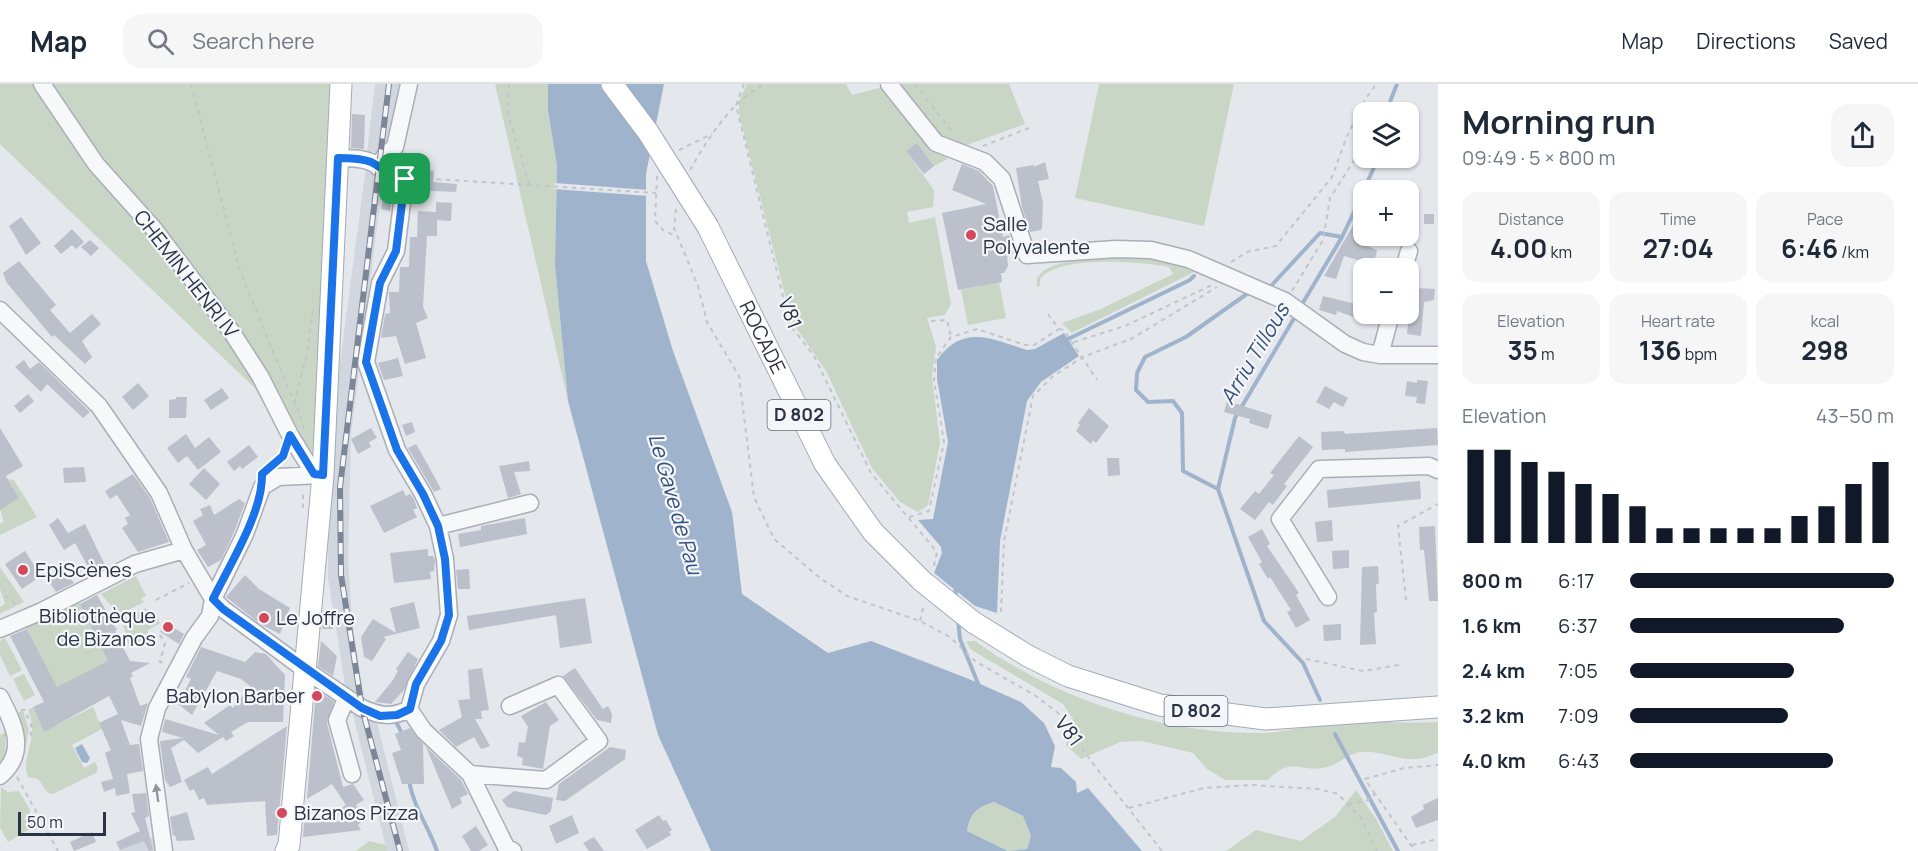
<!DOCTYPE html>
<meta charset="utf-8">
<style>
:root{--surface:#fff;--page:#f6f6f7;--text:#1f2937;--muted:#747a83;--line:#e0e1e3;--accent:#111827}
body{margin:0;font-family:Manrope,sans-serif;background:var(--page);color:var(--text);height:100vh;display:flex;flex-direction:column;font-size:22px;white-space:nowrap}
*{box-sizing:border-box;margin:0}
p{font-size:20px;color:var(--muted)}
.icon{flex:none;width:33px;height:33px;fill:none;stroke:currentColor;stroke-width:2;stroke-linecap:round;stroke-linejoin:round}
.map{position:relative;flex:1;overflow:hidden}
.panel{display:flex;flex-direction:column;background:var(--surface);width:480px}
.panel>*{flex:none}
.controls{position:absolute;left:1353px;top:18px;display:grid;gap:12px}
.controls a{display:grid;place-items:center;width:66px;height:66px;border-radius:12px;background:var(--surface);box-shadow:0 2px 4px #0004;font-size:30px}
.scale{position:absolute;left:18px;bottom:15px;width:88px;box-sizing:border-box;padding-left:6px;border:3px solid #2b3445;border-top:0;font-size:16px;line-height:21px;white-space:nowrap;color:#2b3445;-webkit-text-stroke:4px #f4f6f9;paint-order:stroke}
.pin{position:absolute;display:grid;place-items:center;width:51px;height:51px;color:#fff;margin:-26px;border-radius:12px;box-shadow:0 3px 9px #0006}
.round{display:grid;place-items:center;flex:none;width:63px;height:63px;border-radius:18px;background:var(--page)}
.head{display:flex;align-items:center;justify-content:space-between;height:102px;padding:0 24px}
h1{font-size:33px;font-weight:700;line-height:45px}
.metrics{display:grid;grid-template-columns:repeat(3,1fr);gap:9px;height:102px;padding:6px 24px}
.metrics div{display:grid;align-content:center;border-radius:15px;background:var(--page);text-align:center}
.metrics b{font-size:26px;font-weight:700}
.metrics small{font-size:16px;font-weight:400}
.metrics p{font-size:16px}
.chart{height:168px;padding:12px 24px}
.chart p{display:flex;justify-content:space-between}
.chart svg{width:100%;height:108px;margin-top:6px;stroke:var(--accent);stroke-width:6}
ul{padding:0 24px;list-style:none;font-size:20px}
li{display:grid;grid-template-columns:96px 72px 1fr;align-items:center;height:45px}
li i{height:15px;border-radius:8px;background:var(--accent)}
header{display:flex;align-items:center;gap:36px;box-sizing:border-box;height:84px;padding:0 30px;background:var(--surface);border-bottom:2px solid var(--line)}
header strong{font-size:28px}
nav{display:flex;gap:33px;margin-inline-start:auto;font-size:21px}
.search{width:420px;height:54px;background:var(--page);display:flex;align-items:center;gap:15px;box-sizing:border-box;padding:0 21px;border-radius:18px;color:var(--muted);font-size:22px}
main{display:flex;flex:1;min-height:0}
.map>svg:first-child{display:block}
</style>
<header>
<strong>Map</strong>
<div class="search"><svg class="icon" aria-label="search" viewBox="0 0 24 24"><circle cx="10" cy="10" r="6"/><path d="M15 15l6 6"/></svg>Search here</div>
<nav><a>Map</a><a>Directions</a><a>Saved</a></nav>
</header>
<main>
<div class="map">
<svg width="1438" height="767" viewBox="0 0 1438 767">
<rect width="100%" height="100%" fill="#e4e7ec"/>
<path fill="#d2d6de" d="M375,0H399L387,66L377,69L367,68Z
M366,83L383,95L351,351L348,474L352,538L364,614L346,607L328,494V451L336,309Z
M352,627L377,639L409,767H387Z
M159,752L156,767H118L143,757Z"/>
<path fill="#c9d6c5" d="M0,0H331L315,366L307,368L288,336L0,60Z
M495,0H548V26L557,82L555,181L568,317Z
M747,0H846L852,11L883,3L931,63L948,75L934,82L917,59L906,67L934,106L933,123L907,128L909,139L935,133L951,220L945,231L927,234L936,262L932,293L940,359L928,421L918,428L900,418L872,384L826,287L792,238L739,30V17Z
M897,0H1009L1025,40L967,61L938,53Z
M1099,0H1234L1204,142L1075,114Z
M1137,174L1165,177L1194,188L1072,249L1062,239L1101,225L1173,190L1169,183C1140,177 1058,171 1040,195V202L1037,203C1030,171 1116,174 1137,174Z
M999,198L1006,234L968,241L961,206Z
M8,395L14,396L37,433L0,451V440L4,438L0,425L19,414Z
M0,483L24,518L0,530V523L5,520L0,505Z
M136,492L146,512L141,514L144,518L119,531L101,510Z
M79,518L113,587L66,621L26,543L22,544Z
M146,524L149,528L153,526L160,539L148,546V552L129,563L122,536Z
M5,554L22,586L10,592L0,571V557Z
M966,557H975C1056,615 1162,650 1261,649C1287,649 1312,639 1338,638C1371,636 1405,640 1438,638V669C1431,671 1423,675 1416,675C1397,677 1376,664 1356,669C1346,672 1337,681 1327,683C1300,690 1292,671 1268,696H1225L1207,685L1193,669L1142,657L1120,658L1081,675L1066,661L1073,635L1063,620L970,565Z
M24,590L35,611L24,617L13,595Z
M33,623L44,647L93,623L102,645L72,661L84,684L95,678L98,684L96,689L53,710L48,709L38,695L28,693C20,674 40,654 28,626Z
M23,626L29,647L21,681L17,680L22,647L16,630Z
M6,648L5,670L0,680V651Z
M1,703L8,708L19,707L38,740L8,758L0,744Z
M1356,706L1376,735L1393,767H1226L1256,746L1301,757L1335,733Z
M994,718L1023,732L1031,752L1027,765L1008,767L967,747C970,729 976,724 994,718Z
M369,757L386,761L387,767H356Z"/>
<path fill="#9fb4cc" d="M548,0H664L646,90V177L673,267L732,428L742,510L828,569L871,557L969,595L1021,618L1044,639L1055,662L1051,683L1061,684L1076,698L1077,709L1088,704L1142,767H1008L1027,765L1031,752L1023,732L994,718C976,724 970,729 967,747L1008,767H711L658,651L568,317L555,181L557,82L548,26Z
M1064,249L1079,272L1041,298L1027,317L1000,457L997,529L975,522L934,489L942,469L941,463L918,436L933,435L948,358L937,295V276C963,239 992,255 1027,266L1035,265Z
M82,660L90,674L87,679L82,678L75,664Z"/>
<path fill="#e4e7ec" d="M554,99L649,106V112L554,105Z"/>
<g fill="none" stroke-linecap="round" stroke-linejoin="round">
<path stroke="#9fb4cc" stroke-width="4" d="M1386,28L1397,0
M1364,106L1378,74
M1267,203L1271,202L1320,149L1342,153
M1301,222L1342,153L1364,107
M1296,231L1235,334L1218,405L1264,537L1303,579L1320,616
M1064,257L1190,196L1194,192
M1218,405L1183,387L1182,329L1173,317L1148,318L1136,306L1137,289L1145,273L1186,253L1251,207
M955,499L956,515
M958,535L960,555L979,602
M395,636L403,651
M1335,650L1398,767
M409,696C413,722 428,742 437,767"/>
</g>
<path fill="#bbc0ca" d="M352,30L365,31L364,65L351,64Z
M917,59L934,82L924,90L906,67Z
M396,76L422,79L421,86L434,87L433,98L457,100L456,108L414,106V89L393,79Z
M1045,78L1049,95L1038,97L1043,119L1042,143L1041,146L1030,148L1022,123L1016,84L1034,81V83Z
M962,80L979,87L993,102L1003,153L1009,151L1015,169L1007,171L1008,182L1004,189H1001L1002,198L958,206L942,129L986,120L952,106Z
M384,105L393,106L390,127L381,125Z
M436,118L452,119L451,137L437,136V152H427L423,223L428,234L416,239L426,274L405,280L396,252L381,254L385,230L390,229L389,208H399L400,183H409L410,153H417L418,127L436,128Z
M1364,122V140L1358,158L1377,166L1375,175L1364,174V178L1344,172L1336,195L1324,192Z
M1424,130H1434V140H1424Z
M21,133L41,159L26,171L9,142Z
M72,145L84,158L76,165L72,161L61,170L54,162Z
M90,156L99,164L91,172L81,163Z
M19,177L56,221L50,226L70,249L92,230L101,240L82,257L92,273L85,280L54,251L52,253L7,199L3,189Z
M1416,204L1435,205L1434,216L1424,218L1421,252L1407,250L1409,229L1414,230Z
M1323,212L1364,222V237L1337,227L1336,231L1319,226Z
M398,274L403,292L384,296L378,279Z
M24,276L30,285L39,278L90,328L83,334L47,300L41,308L15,283Z
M1417,296L1428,297L1425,320L1416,319L1417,313L1405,312L1407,297L1417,299Z
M138,299L149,312L133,326L122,313Z
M1325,302L1348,314L1343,323L1334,318L1329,325L1316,318Z
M222,304L229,314L211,326L204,316Z
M28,310L34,317L20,329L14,322Z
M176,313H187L186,334H169V316L176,315Z
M1227,317L1272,331L1268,345L1249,339L1250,335L1224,328Z
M1089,324L1109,342L1096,359L1093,356L1091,360L1076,347L1080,341L1078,339Z
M412,338L415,348L406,352L402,341Z
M0,344L23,382L6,392L19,414L0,426Z
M371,344L377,354L369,358L371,363L358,370L351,355Z
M1437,344L1438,361L1345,368V365L1322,366L1321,348L1344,347L1345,350Z
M186,350L195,364L209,353L221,368L198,386L187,372L178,379L167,364Z
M1299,352L1313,363L1284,400L1287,402L1273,421L1269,418L1255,436L1240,425L1255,407L1259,410L1274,391L1270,389Z
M416,360L428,381L441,405L434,408L408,364Z
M249,361L258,373L242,385L240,382L234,387L227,378Z
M1107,374H1119L1120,391L1108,392Z
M529,377L530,387L514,388L521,410L508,414L499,382Z
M84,383L86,398L64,399L63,384Z
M204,384L220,400L206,416L189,400Z
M133,390L150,414L169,458L138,468L122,444L128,440L125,434L130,431L117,411L110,415L105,407Z
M1420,397L1421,415L1328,424L1327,406Z
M403,406L406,412L410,410L414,415L417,424L413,426L417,433L384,449L370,422Z
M239,415L245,419L235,446L221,476L208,483L197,466L206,461L193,437L203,431L200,425L210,421L214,431Z
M58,434L68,449L85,440L106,483L92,490L75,459L64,466L49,441Z
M525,434L527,450L460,463L458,450L481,446V442Z
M1332,436L1333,457L1317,458L1315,438Z
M1435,442L1438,517H1429L1424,466H1420L1419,443Z
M1262,445L1270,460L1267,462L1299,509L1296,511L1310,536L1296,544L1287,528L1291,526L1270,493L1268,495L1259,480L1262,478L1248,453Z
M428,465V472H433L435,476L434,487L430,488L431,495L394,499L390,469Z
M1349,466V484L1333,485L1332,467Z
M25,467L41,492L22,505L5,480Z
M1378,482L1379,500H1376L1377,528L1374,529L1376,560L1360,561L1362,483Z
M62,483L74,499L56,508L47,495Z
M469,485L470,505H458L456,486Z
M245,491L259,505L290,524L280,550L260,540L226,513Z
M97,511L117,546L115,547L130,577L150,579L131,589L133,592L130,594L140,622L148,619L141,642L121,636L130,661L139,660L143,687L127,690L130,709L116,712L115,704L104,708L101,698L113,695L105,669L111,666L99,639L118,630L109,612L44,648L33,623L44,618L10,552L27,545L57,603L108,577L80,520Z
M585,514L592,559L560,564L556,531L469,546L467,532Z
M414,518L420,544L383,553L386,555L372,577L364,573L361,553L373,535L396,549L390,524Z
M323,526L333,538V545H322Z
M166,539L184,550L179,560L160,548Z
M1341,540V556L1324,557L1323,541Z
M321,557L337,572L333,592L318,582Z
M201,563L245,578L255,568L266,570L285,591L283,638H248L231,648L234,652L226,657L223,653L198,669L184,656L171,664L182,698L170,703L165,696L160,657L183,654L162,648L165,635L219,651L204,639L230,621L233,624L250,602L241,595L217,587L192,631L178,620L191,595L186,593Z
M408,568L418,575L404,606L391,620L375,618L393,596L398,587L396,585Z
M482,584L489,626L481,627L482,635H475L490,662L481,665L474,653L456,663L439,646L462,633L458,616L470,615L468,586Z
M575,584L603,625L608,622L612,630L611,639L597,636L563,592Z
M316,606L334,617L327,639L343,703L353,700L364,716L356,721L366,735L358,741L361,746L303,753L304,739L341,737L337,727L346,721L332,700L307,715Z
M546,618L559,636L550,642L543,685L522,681L523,674L517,672L519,658L525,659L528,643L521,632Z
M287,642L277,751L267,752L265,717L207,721L204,714L199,716L194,705L190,707L184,696L208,683L212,690Z
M410,644L423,660L424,700H402L392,669L401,666L395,650Z
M426,663L461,696L468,710L460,714L462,719L452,725Z
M610,663L626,666L625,675L565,717L556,716L559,700Z
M514,707L553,714L551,727L546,731L507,723L502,716Z
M146,709L149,732L145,734L153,766L149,767L144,757L120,766L116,758L140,747L131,729L135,728L132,710Z
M1438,714V736L1416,744L1411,733L1424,725L1423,721Z
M187,728L195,756L177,757L175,751L173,752L170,733Z
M572,731L579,749L556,760L549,742Z
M659,731L663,737L666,736L672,746L669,748L671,751L647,765L635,746Z
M476,742L488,761L479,767H471L462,752Z
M92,748L96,758L74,767L70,758Z
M594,753L604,767H589L583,759Z"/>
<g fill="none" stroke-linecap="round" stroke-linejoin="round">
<defs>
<path id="minor" d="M42,0L96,80L154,145L231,247L260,292L290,351L314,390
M889,0L936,59L985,78L1002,95L1027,171L1116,165L1151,166L1188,175L1285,217L1345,260L1363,268L1380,271H1438
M338,74C349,74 361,74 371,78C385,85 387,91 405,95L396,167L380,199L366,278L397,366L423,410L438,442L445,475L449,531L441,557L416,600L409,625
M378,83L386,70L395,63L409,0
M1404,184L1409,167
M0,226L99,322L159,409L184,466L213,515L223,525L307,587L362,624C380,632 392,634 409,625
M1380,271L1391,230
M438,442L530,419
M1328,513L1280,435L1319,385L1429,382L1438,386
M0,545L42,527L135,480L184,466
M0,613C14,640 28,668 0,692
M346,615L337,636L352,690
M409,625L424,647L470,690L506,763L513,767
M470,690L546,696L599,657L558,601L510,622
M164,767L149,655L157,624L194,554L210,532L213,515L245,450L262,403L278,393L322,391"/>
<g id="major">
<path id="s1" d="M708,143L825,380L873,448L922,497"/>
<path d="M973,538L1028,572L1068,592L1160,621L1265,635L1438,623"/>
<path d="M286,767L289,761L323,391L341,0"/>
</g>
</defs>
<use href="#minor" stroke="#a9aeb7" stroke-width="19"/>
<use href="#major" stroke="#a3abb8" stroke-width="23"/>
<path stroke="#c2c5cb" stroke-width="2" stroke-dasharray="4.5 4.5" stroke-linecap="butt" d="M191,0L240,187L296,323
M509,0L508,31L529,100
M744,0L736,21L790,241L814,272L871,389L937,468L933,486
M915,0L954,50
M983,62L1029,44
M679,66L712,50
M690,86C709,53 731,17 765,0
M657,92L655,137L663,146L676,152
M419,94L656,109
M676,125L674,144L698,202L707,238L739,292L754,413L774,455L820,494L847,512L920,537L950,553L975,577L1036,612L1059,630L1091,677L1162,767
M1231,178L1247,168L1276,162L1332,93L1347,52L1365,16L1376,0
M1292,207L1323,156L1330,114L1355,75L1364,68
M931,237L947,236L951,253
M1059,245L1064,246L1097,296
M1074,258L1125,242L1212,201
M304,345L295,316L307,270L313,225
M275,379L285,368
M303,424V406
M909,433L929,427L944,358L934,296L936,274L951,253L977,245L1025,261H1034L1059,245L1048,230
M5,512L12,516L17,523
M156,516L189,499
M1406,516L1398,442L1438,420
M1001,528L1004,457L1033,312L1052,293L1083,273L1133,254L1217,203
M920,537L924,520
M160,551L165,559L160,578L164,579
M1306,575L1363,587L1399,581
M21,626H25L31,641V654
M17,693L58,767
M1375,710L1365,695L1404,684L1438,681
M1348,720L1366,717L1375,710L1415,767
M1129,724L1204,704L1251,701L1318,705L1338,710L1361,734L1377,767
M1412,761L1438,755"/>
<use href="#minor" stroke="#f7f8fa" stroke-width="16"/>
<use href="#major" stroke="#fff" stroke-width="21"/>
<defs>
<path id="rail" d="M389,0L340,403L341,491L362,624L400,767"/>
</defs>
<use href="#rail" stroke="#7d8696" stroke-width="6"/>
<use href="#rail" stroke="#f4f6f9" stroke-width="4" stroke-dasharray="11" stroke-linecap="butt"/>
<defs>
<path id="major-bridge" d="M612,0L648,48L708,143
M922,497L973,538"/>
</defs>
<use href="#major-bridge" stroke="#a3abb8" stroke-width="23" stroke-linecap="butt"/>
<use href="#major-bridge" stroke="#fff" stroke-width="21"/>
</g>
<defs><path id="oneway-solid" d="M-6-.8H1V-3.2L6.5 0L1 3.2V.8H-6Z" transform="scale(1.5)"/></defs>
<use fill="#9196a0" href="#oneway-solid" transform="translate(157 709) rotate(-98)"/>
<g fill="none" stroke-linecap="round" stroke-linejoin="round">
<defs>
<path id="route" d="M338,74C349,74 361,74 371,78C385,85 387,91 405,95L396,167L380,199L366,278L397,366L423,410L438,442L445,475L449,531L441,557L416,600L410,625L397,631L380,632L362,624L223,525L213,515C230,480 263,428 262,390L283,372L290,351L314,390L323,391Z"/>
</defs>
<use href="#route" stroke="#fff" stroke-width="12"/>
<use href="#route" stroke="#1a73e8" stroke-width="8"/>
</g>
<g fill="#d1495b" stroke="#f4f6f9" stroke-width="2">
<circle cx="971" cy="151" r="6"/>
<circle cx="23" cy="486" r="6"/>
<circle cx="264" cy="534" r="6"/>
<circle cx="168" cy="543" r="6"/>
<circle cx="317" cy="612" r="6"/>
<circle cx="282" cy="729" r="6"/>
</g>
<g text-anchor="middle" stroke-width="4.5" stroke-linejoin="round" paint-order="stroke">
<g fill="#f4f6f9" stroke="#676e7b" stroke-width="1.5">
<rect x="767.5" y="316" width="63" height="30" rx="4.5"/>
<rect x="1164.5" y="612" width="63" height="30" rx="4.5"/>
</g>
<g font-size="18" font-weight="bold" fill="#2b3445">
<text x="799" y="337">D 802</text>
<text x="1196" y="633">D 802</text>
</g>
<g font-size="20" fill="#2b3445" stroke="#f4f6f9" text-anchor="start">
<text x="983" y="147">Salle<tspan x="983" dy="23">Polyvalente</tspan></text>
<text x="35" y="493">EpiScènes</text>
<text x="156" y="539" text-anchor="end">Bibliothèque<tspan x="156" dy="23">de Bizanos</tspan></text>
<text x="276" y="541">Le Joffre</text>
<text x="305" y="619" text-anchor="end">Babylon Barber</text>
<text x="294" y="736">Bizanos Pizza</text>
</g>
<g font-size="20" fill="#2b3445" stroke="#f4f6f9">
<text transform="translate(186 190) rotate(52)" y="7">CHEMIN HENRI IV</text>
<text transform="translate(790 229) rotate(69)" y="7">V81</text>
<text dy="7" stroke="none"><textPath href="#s1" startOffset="123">ROCADE</textPath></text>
<text transform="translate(1069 647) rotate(54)" y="7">V81</text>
</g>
<g font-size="21" font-style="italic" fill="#34527a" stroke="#f4f6f9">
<text transform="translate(1255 270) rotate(-59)" y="7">Arriu Tillous</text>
<text transform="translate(675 420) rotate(74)" y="7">Le Gave de Pau</text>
</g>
</g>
</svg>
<div class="controls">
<a><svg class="icon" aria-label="layers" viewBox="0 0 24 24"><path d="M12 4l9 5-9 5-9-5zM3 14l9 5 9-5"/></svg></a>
<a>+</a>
<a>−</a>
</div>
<div class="scale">50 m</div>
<div class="pin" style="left:405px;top:95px;background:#1e9e55"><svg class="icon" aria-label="arrive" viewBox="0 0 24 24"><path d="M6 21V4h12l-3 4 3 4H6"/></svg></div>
</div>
<section class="panel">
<div class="head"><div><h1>Morning run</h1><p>09:49 · 5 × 800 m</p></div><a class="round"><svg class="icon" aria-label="share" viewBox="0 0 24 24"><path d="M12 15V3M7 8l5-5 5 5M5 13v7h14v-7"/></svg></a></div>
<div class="metrics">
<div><p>Distance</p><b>4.00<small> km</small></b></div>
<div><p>Time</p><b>27:04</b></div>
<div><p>Pace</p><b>6:46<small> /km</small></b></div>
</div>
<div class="metrics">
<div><p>Elevation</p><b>35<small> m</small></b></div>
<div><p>Heart rate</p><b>136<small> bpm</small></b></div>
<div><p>kcal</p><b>298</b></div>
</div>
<div class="chart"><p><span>Elevation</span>43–50 m</p>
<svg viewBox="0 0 160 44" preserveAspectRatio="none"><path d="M5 44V6M15 44V6M25 44V11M35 44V15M45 44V20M55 44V24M65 44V29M75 44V38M85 44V38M95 44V38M105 44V38M115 44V38M125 44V33M135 44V29M145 44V20M155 44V11"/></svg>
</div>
<ul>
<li><b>800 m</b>6:17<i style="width:100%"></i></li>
<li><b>1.6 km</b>6:37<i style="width:81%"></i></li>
<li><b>2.4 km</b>7:05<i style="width:62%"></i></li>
<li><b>3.2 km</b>7:09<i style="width:60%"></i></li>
<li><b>4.0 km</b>6:43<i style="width:77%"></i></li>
</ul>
</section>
</main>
